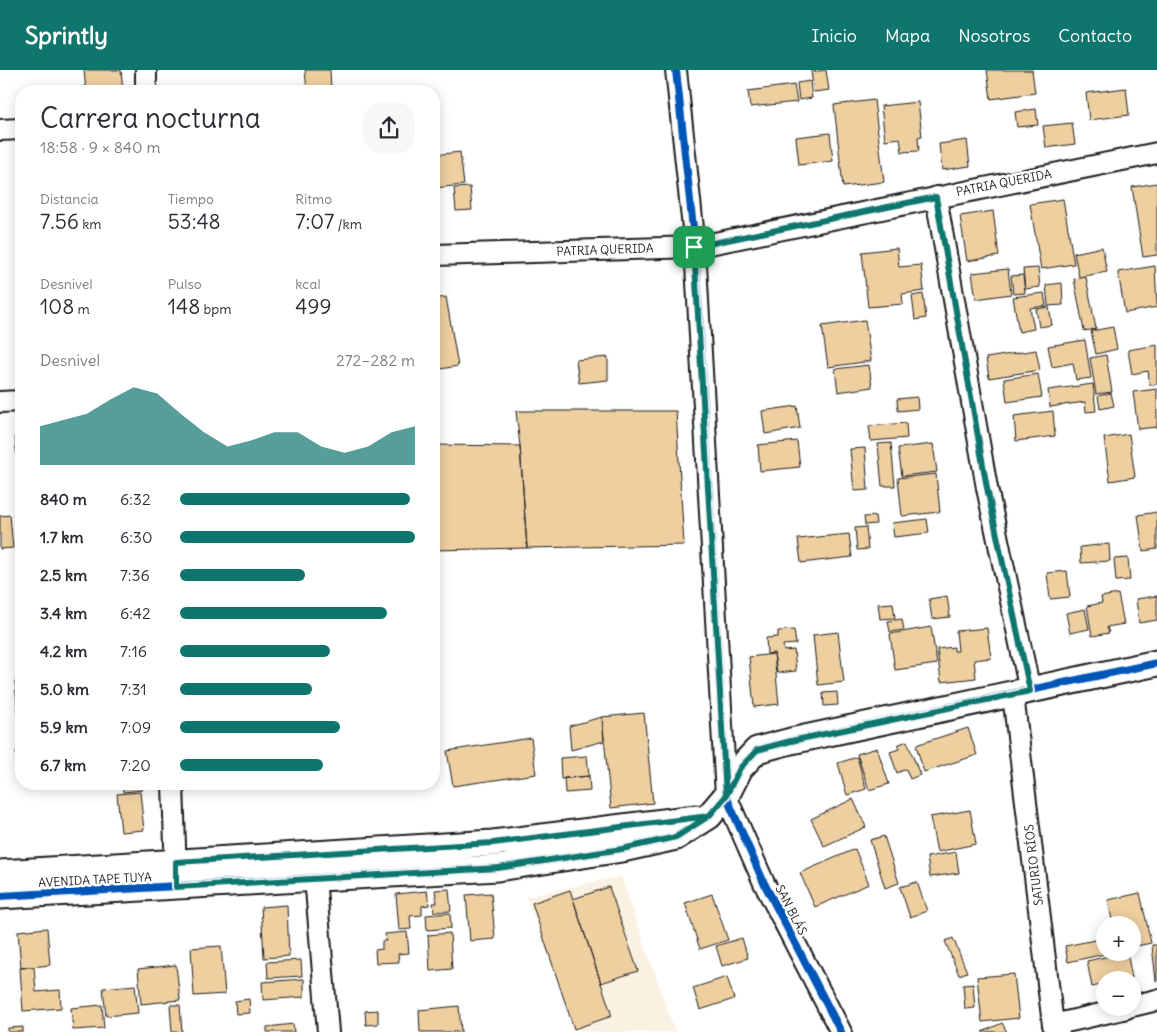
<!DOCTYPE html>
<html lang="es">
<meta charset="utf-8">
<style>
:root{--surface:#fff;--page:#f7f7f7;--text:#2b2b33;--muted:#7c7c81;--accent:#0f766e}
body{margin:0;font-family:Delius,sans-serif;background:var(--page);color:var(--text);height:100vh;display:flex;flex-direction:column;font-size:19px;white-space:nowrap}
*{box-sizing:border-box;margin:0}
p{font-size:16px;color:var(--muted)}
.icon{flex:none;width:28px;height:28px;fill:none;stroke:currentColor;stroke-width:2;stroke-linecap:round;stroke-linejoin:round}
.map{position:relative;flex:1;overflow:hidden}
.details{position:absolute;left:15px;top:15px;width:425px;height:705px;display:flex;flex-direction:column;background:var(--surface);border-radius:20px;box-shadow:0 2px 12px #0003}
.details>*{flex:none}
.tools{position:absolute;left:1096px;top:846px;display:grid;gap:10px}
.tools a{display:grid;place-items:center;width:45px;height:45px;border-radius:50%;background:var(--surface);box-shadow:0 2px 12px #0003;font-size:25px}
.pin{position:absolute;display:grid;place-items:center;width:42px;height:42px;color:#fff;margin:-21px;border-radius:10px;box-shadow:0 2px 8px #0006}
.round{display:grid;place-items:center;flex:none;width:52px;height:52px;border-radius:20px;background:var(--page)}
.head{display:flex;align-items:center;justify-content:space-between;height:85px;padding:0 25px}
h1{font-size:28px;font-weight:600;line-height:38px}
.figures{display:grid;grid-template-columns:repeat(3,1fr);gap:8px;height:85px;padding:5px 25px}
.figures div{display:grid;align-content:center}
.figures b{font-size:21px;font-weight:600}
.figures small{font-size:14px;font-weight:400}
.figures p{font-size:14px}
.chart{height:140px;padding:10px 25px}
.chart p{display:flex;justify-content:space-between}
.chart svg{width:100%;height:90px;margin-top:5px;fill:var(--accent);opacity:.7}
ul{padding:0 25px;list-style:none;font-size:16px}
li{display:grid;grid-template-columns:80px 60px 1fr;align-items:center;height:38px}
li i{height:12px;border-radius:6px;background:var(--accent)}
header{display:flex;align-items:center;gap:30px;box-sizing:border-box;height:70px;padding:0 25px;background:var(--accent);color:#fff}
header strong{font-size:24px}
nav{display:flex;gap:28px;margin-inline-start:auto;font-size:18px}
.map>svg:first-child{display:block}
</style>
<header>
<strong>Sprintly</strong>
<nav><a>Inicio</a><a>Mapa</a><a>Nosotros</a><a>Contacto</a></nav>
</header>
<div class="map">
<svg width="1157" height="962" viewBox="0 0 1157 962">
<rect width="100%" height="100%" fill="#fff"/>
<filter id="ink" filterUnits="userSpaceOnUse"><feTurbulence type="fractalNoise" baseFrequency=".02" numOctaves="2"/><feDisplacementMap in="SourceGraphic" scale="10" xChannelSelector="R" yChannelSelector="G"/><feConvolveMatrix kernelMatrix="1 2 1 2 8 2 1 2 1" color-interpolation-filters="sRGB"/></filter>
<g filter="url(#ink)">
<path fill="#faf1e2" d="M621,806L675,962H581L526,827Z"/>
<path fill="#eecfa0" stroke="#1c1c1c" d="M84,0H121L123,21H86Z
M305,0H330L331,21H307Z
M826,0L829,20L814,22L811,2Z
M987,0H1032L1035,23L991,29Z
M810,11L812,28L799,30L797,13Z
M794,15L797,32L750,37L748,21Z
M1126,18L1129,45L1089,50L1086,23Z
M874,30L884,112L843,117L834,35Z
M918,32L922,66L918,67L919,81L902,82L900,68L885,70L881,36Z
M1036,39L1038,55L1017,57L1015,42Z
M1072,53L1075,74L1046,78L1043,56Z
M830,63L833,91L799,95L796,67Z
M967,70L970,96L942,100L939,74Z
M460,82L464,115L434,118V85Z
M1157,113V185L1143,187L1132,117Z
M470,117L472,140L456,141L454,118Z
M1063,129L1074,194L1041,199L1030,134Z
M993,141L999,186L967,191L960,146Z
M1102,177L1107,202L1079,207L1074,183Z
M897,178L899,197L921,195L924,221L902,224L903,234L868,237L862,182Z
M1155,196L1157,237L1125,243L1118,202Z
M1038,198L1040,217L1025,219L1023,199Z
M1008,199L1011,224L976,229L972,203Z
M1023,205L1025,223L1013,224L1011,206Z
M1086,207L1096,259L1084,261L1074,209Z
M1062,213L1063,235L1048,236L1046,215Z
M1044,223L1046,236L1030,238L1034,259L1019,262L1013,227Z
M923,224L926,248L915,250L912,226Z
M446,227L458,296L434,300V229Z
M1049,237L1052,255L1039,257L1036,239Z
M865,250L871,291L828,297L822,256Z
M1113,257L1117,279L1096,284L1091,261Z
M1085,270L1091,308L1076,310L1073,293L1052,297L1048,276Z
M1157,275V314L1150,315L1148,301L1132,304L1128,280Z
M1036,280L1040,300L989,308L986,288Z
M1106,285L1112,322L1096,324L1090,288Z
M608,287V310L579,313L576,290Z
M869,295L872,317L838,322L835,299Z
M1038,304L1042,327L1007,332L1004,309Z
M1093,314L1096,341L1086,342L1085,332L1050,337L1048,320Z
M1157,319V357L1138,359L1133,322Z
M1111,323L1114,336L1100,339L1098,326Z
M917,327L918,339L898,341L897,329Z
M797,336L800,358L765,364L762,341Z
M516,341H676L684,475L527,478L520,376Z
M1053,341L1055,366L1016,371L1014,346Z
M906,353L907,368L871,371L869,356Z
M1129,364L1135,407L1110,411L1104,368Z
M21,365V389H17L15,366Z
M797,371L800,397L760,401L758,375Z
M891,373L895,416H882L878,374Z
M933,374L937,402L902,406L898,378Z
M434,375L520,376L527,478L434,480Z
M865,378L868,420L854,421L850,379Z
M936,404L940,442L902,446L898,408Z
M1157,442V479L1143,481L1138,445Z
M10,445L13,478L0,479V446Z
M875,446L876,454L865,455L864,447Z
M927,449L929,463L894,467L892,453Z
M866,457L868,479L857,480L855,458Z
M849,464L852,487L801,493L798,469Z
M1109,474L1110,491L1081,493L1080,477Z
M1128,488L1130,510L1116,511L1114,489Z
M1067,501L1070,527L1050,529L1047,503Z
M1118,524L1124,554L1107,557L1109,563L1092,566L1087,536L1102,533L1101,527Z
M947,526L950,547L932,549L929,529Z
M1157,526V550L1139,553L1136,529Z
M893,533L895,548L880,549L878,534Z
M1085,539L1089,559L1070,563L1066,543Z
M902,549L904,560L890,562L888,551Z
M931,557L937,594L895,600L890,564Z
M987,558L991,588L974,590L976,608L941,612L937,579L954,577V581H958L956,561Z
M794,560L796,574L783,575L784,581L794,580L796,601L777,603L774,583L767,584L766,568L778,567V561Z
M838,562L844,612L818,615L813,565Z
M774,584L779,634L754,637L749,587Z
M15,612H21V644H18Z
M837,622L838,635L824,636L823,623Z
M644,643L653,733L611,738L602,647Z
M602,647L604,671L571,680L569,656Z
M968,658L977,685L924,702L916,675Z
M531,668L536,704L453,716L447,681Z
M907,671L920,705L910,709L906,699L897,703L890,682L899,679L897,675Z
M877,678L889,714L869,720L857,684Z
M16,682H21V708H19Z
M587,686L589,706L561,709L560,688Z
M857,687L866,719L847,725L838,693Z
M589,706L590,721L565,723L564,708Z
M122,714H142V720L123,722Z
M140,722L144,760L121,762L117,724Z
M853,729L866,757L824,776L811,749Z
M970,740L976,774L937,782L930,747Z
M884,766L899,813L885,818L870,770Z
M855,779L869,814L815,837L800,803Z
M956,782L959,803L930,807L927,787Z
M917,812L927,841L910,847L900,817Z
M609,817L638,901L601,913L573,829Z
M449,819L451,841L434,842L433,833H437L435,820Z
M570,820L612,946L574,959L532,833Z
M427,821L429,835L422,836V845L410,846L411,859L399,860L396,824Z
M491,823L495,869L470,871L466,825Z
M1140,823L1151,873L1132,877V855H1113L1108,830Z
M712,824L728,870L700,879L685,833Z
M287,835L289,886L264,888L261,837Z
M450,843L451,858L427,860L426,845Z
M47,858L50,895L21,898L18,861Z
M407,862L409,883L398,884L399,892L376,893L375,880L382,879V871H386L385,864Z
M450,863L452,899L430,901L428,865Z
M742,868L748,888L722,896L716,876Z
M953,868L967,902L959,905L945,871Z
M1105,868V882H1114L1068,892L1065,876Z
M1152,875H1157V911H1156Z
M221,876L225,924L194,926L191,878Z
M1127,882L1132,908L1105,910V914L1092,917L1087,891Z
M301,890L302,906L268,908L267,892Z
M176,895L180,930L141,934L138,899Z
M34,897L36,922L60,920L61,938L23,941L20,898Z
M1014,904L1019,948L982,952L977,907Z
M727,907L734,929L700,940L693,918Z
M304,909V927L263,930L262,912Z
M973,914L975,938L965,939L963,915Z
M135,915L138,943L106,946L103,918Z
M249,929L250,943L236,944L235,931Z
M102,935L104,958L73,960L71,938Z
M170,935H180L182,962H172Z
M459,936L461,962H420L419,940Z
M378,940V954L366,955L365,941Z
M1002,953L1007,962H982Z
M293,954L294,962H267V957Z
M23,957V962H8V958Z"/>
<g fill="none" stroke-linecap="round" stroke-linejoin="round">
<defs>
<path id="minor" d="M146,0V21
M676,0L695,177L726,726L764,813L841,962
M0,60L21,59
M936,127L987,418L1030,621
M434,185L695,177L1157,83
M0,332L21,331
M1013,625L1053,955L1059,962
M173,714L176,807
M314,795L328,962
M1132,936L1157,930
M1053,955L1127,938"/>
<path id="tertiary" d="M0,803L493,773L696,748
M0,826L498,798L622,779L676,767L709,746L726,726L740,698L757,680L791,671L1157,593"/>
</defs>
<use href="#minor" stroke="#1c1c1c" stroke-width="24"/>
<use href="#tertiary" stroke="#1c1c1c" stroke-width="29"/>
<use href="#minor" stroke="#fff" stroke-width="20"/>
<use href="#tertiary" stroke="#fff" stroke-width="25"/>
<defs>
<path id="cycleway" d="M676,0L695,177L726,726L764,813L841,962
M0,826L498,798L622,779L676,767L709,746L726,726L740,698L757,680L791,671L1157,593"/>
</defs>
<use href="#cycleway" stroke="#fff" stroke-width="11"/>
<use href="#cycleway" stroke="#0057b8" stroke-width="8"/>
</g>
</g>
<g fill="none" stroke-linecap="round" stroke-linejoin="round" filter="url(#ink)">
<defs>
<path id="route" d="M694,177L726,726L709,746L676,767L622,779L498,798L176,817V792L493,773L709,746L726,726L740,698L757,680L791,671L1030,621L987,418L936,127L694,177"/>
</defs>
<use href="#route" stroke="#fff" stroke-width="10"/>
<use href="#route" stroke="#0f766e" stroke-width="6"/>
</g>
<g text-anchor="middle" stroke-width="5" stroke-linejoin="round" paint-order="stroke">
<g font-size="12" fill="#1c1c1c" stroke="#fff">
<text transform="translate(1004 113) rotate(-11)" y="4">PATRIA QUERIDA</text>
<text transform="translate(605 180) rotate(-2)" y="4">PATRIA QUERIDA</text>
<text transform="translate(1034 795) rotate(-97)" y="4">SATURIO RÍOS</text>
<text transform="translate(95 810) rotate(-3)" y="4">AVENIDA TAPE TUYA</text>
<text transform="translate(791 840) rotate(63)" y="4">SAN BLÁS</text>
</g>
</g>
</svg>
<div class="tools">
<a>+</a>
<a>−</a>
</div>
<div class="pin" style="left:694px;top:177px;background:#1e9e55"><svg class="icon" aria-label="arrive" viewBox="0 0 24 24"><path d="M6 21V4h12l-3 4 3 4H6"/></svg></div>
<section class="details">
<div class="head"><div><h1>Carrera nocturna</h1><p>18:58 · 9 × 840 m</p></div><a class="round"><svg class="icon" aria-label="share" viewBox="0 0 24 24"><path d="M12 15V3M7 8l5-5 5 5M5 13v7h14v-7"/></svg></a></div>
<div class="figures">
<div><p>Distancia</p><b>7.56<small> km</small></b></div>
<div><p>Tiempo</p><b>53:48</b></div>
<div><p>Ritmo</p><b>7:07<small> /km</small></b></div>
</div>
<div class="figures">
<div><p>Desnivel</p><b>108<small> m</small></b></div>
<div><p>Pulso</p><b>148<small> bpm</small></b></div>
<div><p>kcal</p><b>499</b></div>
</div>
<div class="chart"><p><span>Desnivel</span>272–282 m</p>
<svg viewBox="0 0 160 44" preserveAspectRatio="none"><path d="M0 44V25L10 22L20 19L30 12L40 6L50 9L60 19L70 28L80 35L90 32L100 28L110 28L120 35L130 38L140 35L150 28L160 25V44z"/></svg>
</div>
<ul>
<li><b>840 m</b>6:32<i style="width:98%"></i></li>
<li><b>1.7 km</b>6:30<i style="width:100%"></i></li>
<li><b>2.5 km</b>7:36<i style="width:53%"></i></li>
<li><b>3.4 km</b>6:42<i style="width:88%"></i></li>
<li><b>4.2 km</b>7:16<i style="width:64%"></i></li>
<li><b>5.0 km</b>7:31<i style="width:56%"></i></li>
<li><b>5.9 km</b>7:09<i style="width:68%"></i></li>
<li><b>6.7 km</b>7:20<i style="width:61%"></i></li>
</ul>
</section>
</div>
